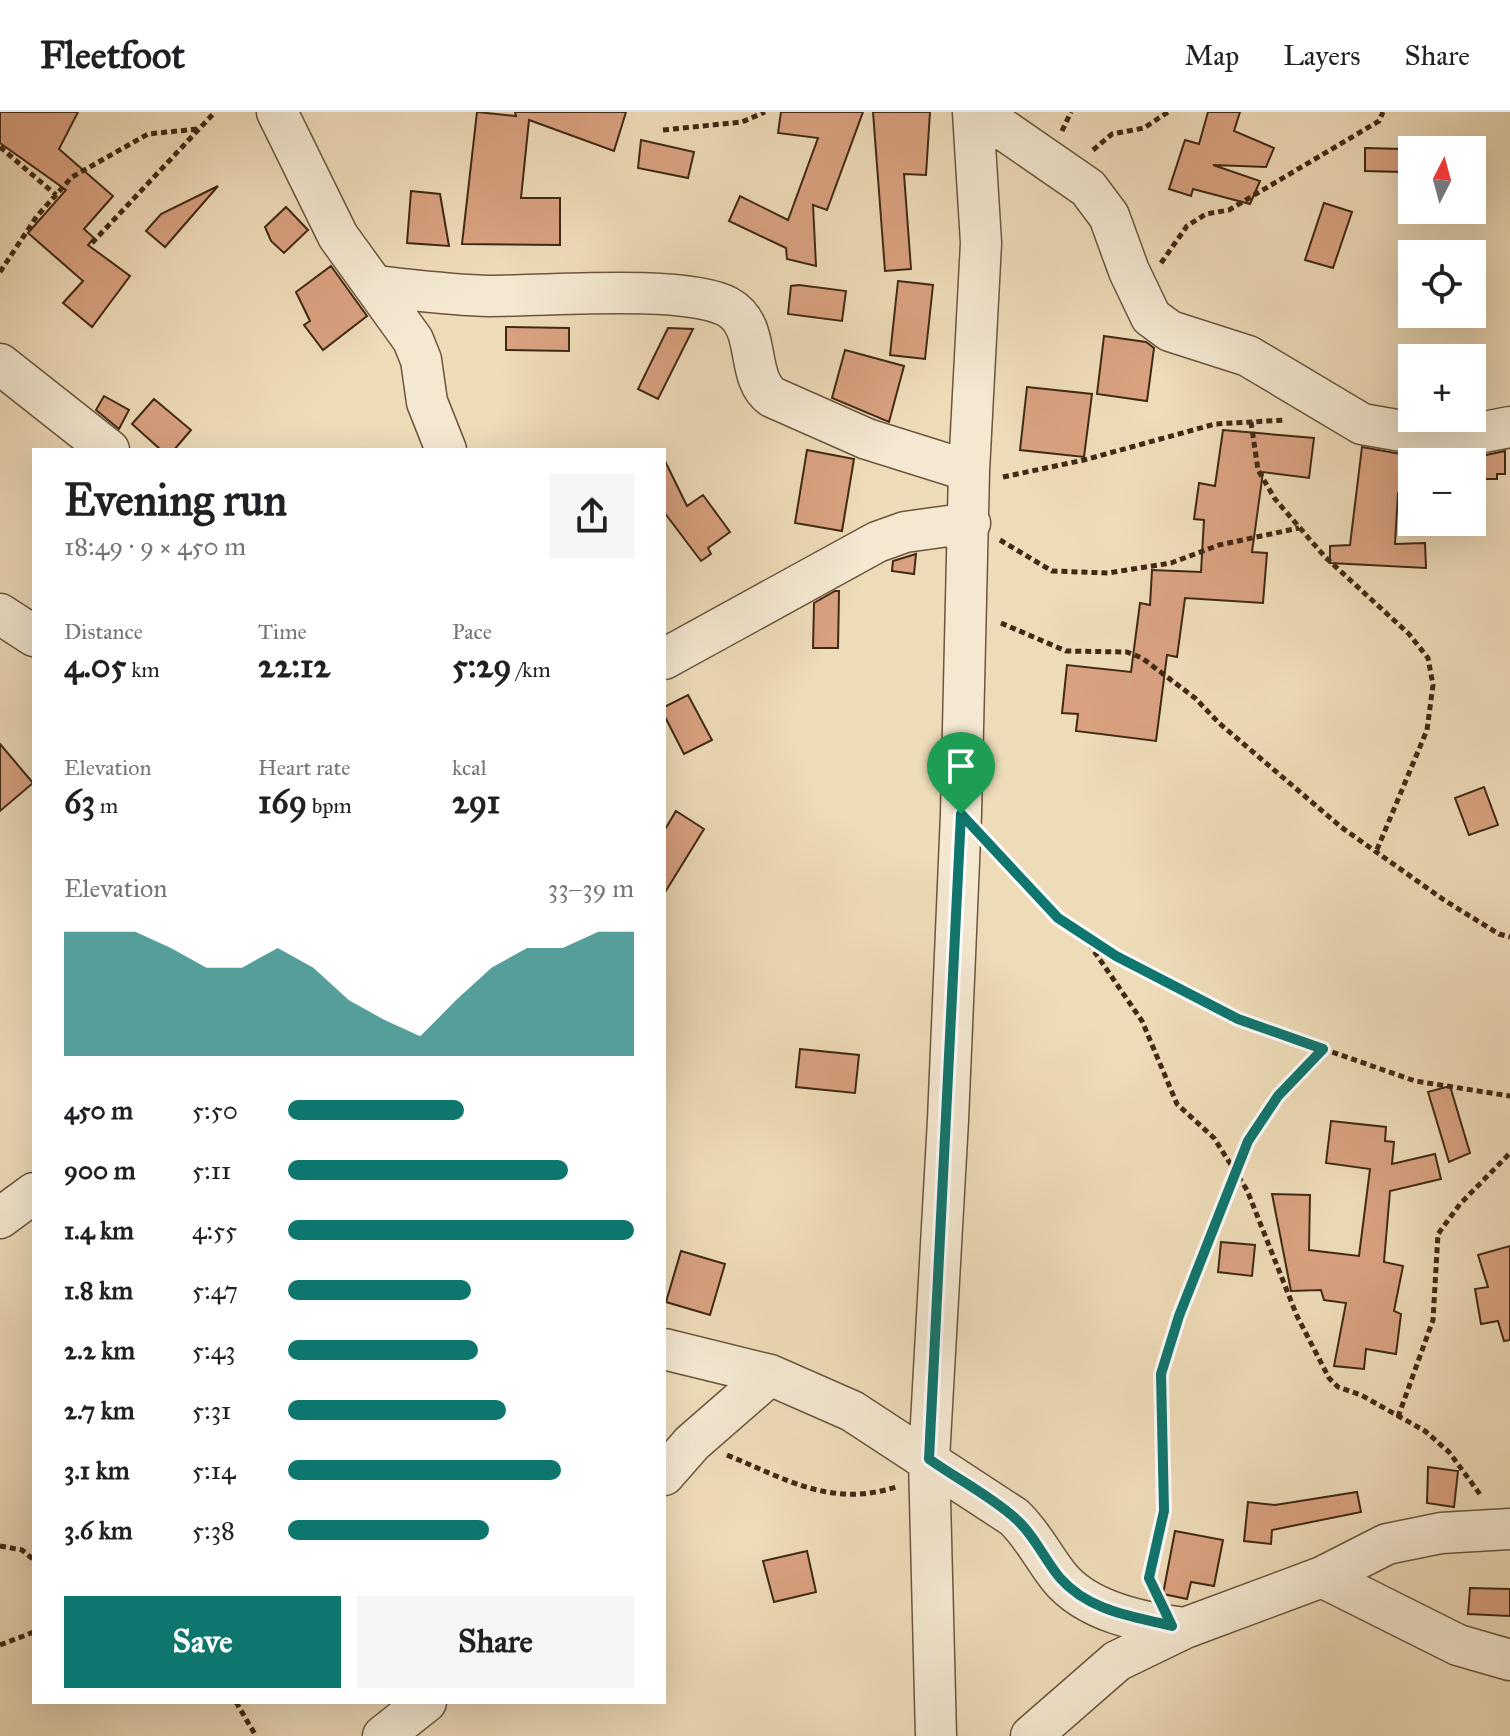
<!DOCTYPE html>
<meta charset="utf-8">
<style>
:root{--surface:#fff;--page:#f6f6f6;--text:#202124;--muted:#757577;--line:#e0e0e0;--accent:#0f766e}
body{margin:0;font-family:"IM FELL Great Primer",serif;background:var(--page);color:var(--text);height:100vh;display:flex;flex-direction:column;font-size:30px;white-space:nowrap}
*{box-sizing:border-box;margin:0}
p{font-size:26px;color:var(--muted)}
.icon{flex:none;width:44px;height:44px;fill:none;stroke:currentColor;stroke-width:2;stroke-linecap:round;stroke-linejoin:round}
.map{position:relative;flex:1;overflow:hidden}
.side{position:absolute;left:32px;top:336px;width:634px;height:1256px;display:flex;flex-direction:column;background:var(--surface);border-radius:0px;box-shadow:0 8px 32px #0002}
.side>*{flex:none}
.needle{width:52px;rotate:6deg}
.tools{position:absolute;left:1398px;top:24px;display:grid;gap:16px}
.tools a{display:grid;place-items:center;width:88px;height:88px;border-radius:0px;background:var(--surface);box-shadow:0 8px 32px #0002;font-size:40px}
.pin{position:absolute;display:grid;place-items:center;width:68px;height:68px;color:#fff;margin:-82px -34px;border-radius:50% 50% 50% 0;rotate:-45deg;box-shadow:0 0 8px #0007}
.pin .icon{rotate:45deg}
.round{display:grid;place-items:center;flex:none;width:84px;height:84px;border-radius:0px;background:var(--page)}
.summary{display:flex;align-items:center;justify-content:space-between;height:136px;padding:0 32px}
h1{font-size:44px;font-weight:800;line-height:60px}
.stats{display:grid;grid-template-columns:repeat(3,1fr);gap:12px;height:136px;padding:8px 32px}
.stats div{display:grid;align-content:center}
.stats b{font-size:34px;font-weight:800}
.stats small{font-size:22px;font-weight:400}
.stats p{font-size:22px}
.chart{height:224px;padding:16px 32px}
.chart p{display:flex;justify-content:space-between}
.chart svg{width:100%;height:144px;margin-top:8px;fill:var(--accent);opacity:.7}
.button{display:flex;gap:16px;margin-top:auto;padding:16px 32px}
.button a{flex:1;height:92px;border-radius:0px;background:var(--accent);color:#fff;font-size:32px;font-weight:800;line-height:92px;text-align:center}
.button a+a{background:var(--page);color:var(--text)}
ul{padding:0 32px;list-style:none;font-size:26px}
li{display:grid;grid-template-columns:128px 96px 1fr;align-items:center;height:60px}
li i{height:20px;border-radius:10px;background:var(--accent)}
header{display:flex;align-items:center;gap:48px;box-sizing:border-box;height:112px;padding:0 40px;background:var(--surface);border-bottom:2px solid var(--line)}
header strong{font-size:38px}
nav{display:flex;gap:44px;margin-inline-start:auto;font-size:28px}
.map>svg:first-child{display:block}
</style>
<header>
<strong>Fleetfoot</strong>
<nav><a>Map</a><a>Layers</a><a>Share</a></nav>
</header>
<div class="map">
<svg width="1510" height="1624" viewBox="0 0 1510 1624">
<rect width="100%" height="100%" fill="#eedbb8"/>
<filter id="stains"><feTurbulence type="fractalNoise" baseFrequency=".0025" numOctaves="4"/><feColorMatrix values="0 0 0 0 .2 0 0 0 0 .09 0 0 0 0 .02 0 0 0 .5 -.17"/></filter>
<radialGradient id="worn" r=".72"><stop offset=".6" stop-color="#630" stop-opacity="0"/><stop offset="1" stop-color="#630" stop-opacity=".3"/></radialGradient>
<path fill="#d9a180" stroke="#412914" stroke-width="2" d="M0,0H78L59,37L113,84L84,117L94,126L88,133L130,164L92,215L63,191L83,169L28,121L66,78L0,31Z
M477,0L516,4L515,0H626L614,39L529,8L521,86H560V133L462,132Z
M781,0H863L827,98L813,93L816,154L787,147L786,136L729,109L740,84L788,108L818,26L778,21Z
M873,0H930L926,63L904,62L911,157L885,159Z
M1208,0H1240L1234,19L1274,36L1266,55L1213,53L1260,69L1250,92L1193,77L1191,84L1169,77L1185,28L1199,32Z
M641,28L694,40L688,66L638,56Z
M1365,36L1403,37L1402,60L1365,59Z
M218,74L165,135L146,119L161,102Z
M411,79L440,82L449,134L407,131Z
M1324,91L1352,100L1333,156L1305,148Z
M286,95L308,118L284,141L271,129L265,115Z
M331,154L367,204L323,238L304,213L310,209L296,180Z
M898,169L933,173L925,247L890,243Z
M799,173L846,179L842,209L788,202L791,174Z
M506,215L569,216V239L506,238Z
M668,216L693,217L658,287L638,277Z
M1104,224L1146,230L1154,236L1147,289L1097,282Z
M845,238L904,254L889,310L832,286Z
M1027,275L1092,282L1084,345L1020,338Z
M104,284L129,298L119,317L96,298Z
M154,287L191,318L174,338H161L132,312Z
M1223,318L1314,326L1309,366L1263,360L1252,440L1267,441L1263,491L1185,486L1177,545L1167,543L1156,629L1076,619L1078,602L1062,601L1067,553L1131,560L1140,491L1150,493L1152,458L1201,460L1204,408L1194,407L1199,371L1215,374Z
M1362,335L1412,344V382L1398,381L1395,432L1425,431L1426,456L1330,451V434L1350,433Z
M807,338L854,347L842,419L795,411Z
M1505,339V362H1497V367H1472V346Z
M664,347L687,394L703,383L730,420L708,436L711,442L701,449L664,400Z
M916,442L914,462L892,459L893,449Z
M835,479H839L838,536H813L814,491Z
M688,583L712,628L684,642L664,603V595Z
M0,632L33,671L0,699Z
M1484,675L1498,713L1469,723L1455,686Z
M676,699L704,717L664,782V719Z
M800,937L859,943L855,981L796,975Z
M1450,974L1470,1041L1449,1050L1428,980Z
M1331,1009L1386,1015L1385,1029L1394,1030L1392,1052L1435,1042L1441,1067L1390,1079L1384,1150L1403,1154L1394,1199L1401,1202L1396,1242L1366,1237L1364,1257L1334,1254L1346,1191L1324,1188L1321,1178L1291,1179L1272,1082L1310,1083L1309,1138L1359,1144L1370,1057L1326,1051Z
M1221,1130L1255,1133L1252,1164L1218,1160Z
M1510,1134V1228L1504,1229L1498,1209L1481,1212L1475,1177L1488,1175L1478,1143Z
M681,1139L725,1152L710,1203L666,1190Z
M1428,1355L1458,1359L1454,1395L1427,1391Z
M1357,1380L1361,1400L1272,1418L1271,1432L1244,1429L1248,1390L1275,1393Z
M1175,1419L1223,1428L1214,1474L1191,1470L1187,1487L1163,1482Z
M807,1439L816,1480L774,1490L763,1449Z
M1470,1476L1510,1477V1504L1468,1502Z"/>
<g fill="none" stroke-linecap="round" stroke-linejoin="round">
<defs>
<path id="minor" d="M277,0L338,124L413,228L421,248L427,290L446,338
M978,0L1088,76L1109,104L1129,159L1151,205L1170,219L1248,244L1362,312L1448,327L1510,315
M374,174C413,178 452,183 490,184C542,184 686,172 728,195C763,215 744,264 772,285L867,327L969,359
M0,252L109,338
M0,502L34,524
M664,547L877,430L905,420L970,411
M0,1106L34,1081
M664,1237L770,1263L852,1299L1014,1405C1033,1423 1043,1445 1059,1465C1087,1500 1143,1511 1185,1516
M664,1363L692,1331L770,1263
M1322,1465L1458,1533L1510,1548
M383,1624L426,1590
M936,1624L929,1347L948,1008L961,702L969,359L981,131L973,0
M1031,1624L1117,1549L1185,1516L1322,1465L1387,1432L1441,1421L1510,1417"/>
</defs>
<use href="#minor" stroke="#6c563d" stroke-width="43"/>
<path stroke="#412914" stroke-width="5" stroke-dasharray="6 4" stroke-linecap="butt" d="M663,18L742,10L765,0
M1062,19L1071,0
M0,35L56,83
M1093,38L1112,22L1144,16L1168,0
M92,131L215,0
M1161,151L1187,114L1206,102L1229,98L1379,9L1383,0
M0,160L37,104L72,65L148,22L198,17
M1251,310L1258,358L1275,387L1325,445L1409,522L1428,546L1433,573L1427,618L1376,740
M1003,365L1084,348L1215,312L1286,308
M1000,428L1052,459L1108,461L1171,451L1219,433L1299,416
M1001,511L1066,539L1127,540L1142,546L1195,586L1219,611L1341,715L1444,788L1499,822L1510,825
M994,738L1058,806L1116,844L1238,907L1415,969L1510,984
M1083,823L1142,909L1177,992L1214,1026L1247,1078L1297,1204L1329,1266L1338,1275L1361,1283L1425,1319L1449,1340L1482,1385
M1398,1305L1433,1208L1438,1122L1460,1092L1510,1041
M727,1343C786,1367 831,1396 896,1375
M0,1434L22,1438L34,1448
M1155,1478L1149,1466L1164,1399L1161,1262L1179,1204L1248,1029L1278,984L1323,937
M0,1533L34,1520
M236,1590L256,1624"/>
<use href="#minor" stroke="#f4e8d1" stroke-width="40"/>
</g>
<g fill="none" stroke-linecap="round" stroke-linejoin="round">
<defs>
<path id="route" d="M961,702L1058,806L1116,844L1238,907L1323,937L1278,984L1248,1029L1179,1204L1161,1262L1164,1399L1149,1466L1172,1514C1132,1504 1089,1499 1060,1466C1044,1447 1035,1424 1016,1407C991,1384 957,1367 929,1347Z"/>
</defs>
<use href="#route" stroke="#fff" stroke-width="16"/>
<use href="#route" stroke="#0f766e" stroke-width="10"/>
</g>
<rect width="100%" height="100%" filter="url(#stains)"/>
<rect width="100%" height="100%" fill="url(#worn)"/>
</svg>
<div class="tools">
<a><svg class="needle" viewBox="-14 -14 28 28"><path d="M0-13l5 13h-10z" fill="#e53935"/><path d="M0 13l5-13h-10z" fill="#757577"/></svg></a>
<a><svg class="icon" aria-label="locate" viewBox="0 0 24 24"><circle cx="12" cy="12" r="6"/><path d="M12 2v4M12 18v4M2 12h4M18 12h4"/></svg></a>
<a>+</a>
<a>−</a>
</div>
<div class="pin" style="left:961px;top:702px;background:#1e9e55"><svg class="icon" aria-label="arrive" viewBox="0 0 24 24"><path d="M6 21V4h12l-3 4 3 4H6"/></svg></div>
<section class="side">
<div class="summary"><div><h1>Evening run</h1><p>18:49 · 9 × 450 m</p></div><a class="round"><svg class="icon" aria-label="share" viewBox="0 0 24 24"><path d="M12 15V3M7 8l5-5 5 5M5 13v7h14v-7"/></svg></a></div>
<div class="stats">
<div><p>Distance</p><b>4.05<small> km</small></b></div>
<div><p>Time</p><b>22:12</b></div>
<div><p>Pace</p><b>5:29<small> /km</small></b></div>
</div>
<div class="stats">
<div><p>Elevation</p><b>63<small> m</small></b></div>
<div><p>Heart rate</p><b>169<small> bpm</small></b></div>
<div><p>kcal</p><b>291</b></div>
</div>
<div class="chart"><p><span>Elevation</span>33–39 m</p>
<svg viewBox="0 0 160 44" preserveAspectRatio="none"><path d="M0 44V6L10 6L20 6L30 11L40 17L50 17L60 11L70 17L80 27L90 33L100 38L110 27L120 17L130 11L140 11L150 6L160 6V44z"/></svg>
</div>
<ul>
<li><b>450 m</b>5:50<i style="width:51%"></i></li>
<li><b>900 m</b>5:11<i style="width:81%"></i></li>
<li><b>1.4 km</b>4:55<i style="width:100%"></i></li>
<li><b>1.8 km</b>5:47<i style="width:53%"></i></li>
<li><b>2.2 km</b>5:43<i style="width:55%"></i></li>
<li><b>2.7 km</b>5:31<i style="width:63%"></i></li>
<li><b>3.1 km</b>5:14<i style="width:79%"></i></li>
<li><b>3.6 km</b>5:38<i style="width:58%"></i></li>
</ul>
<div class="button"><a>Save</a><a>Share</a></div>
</section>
</div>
